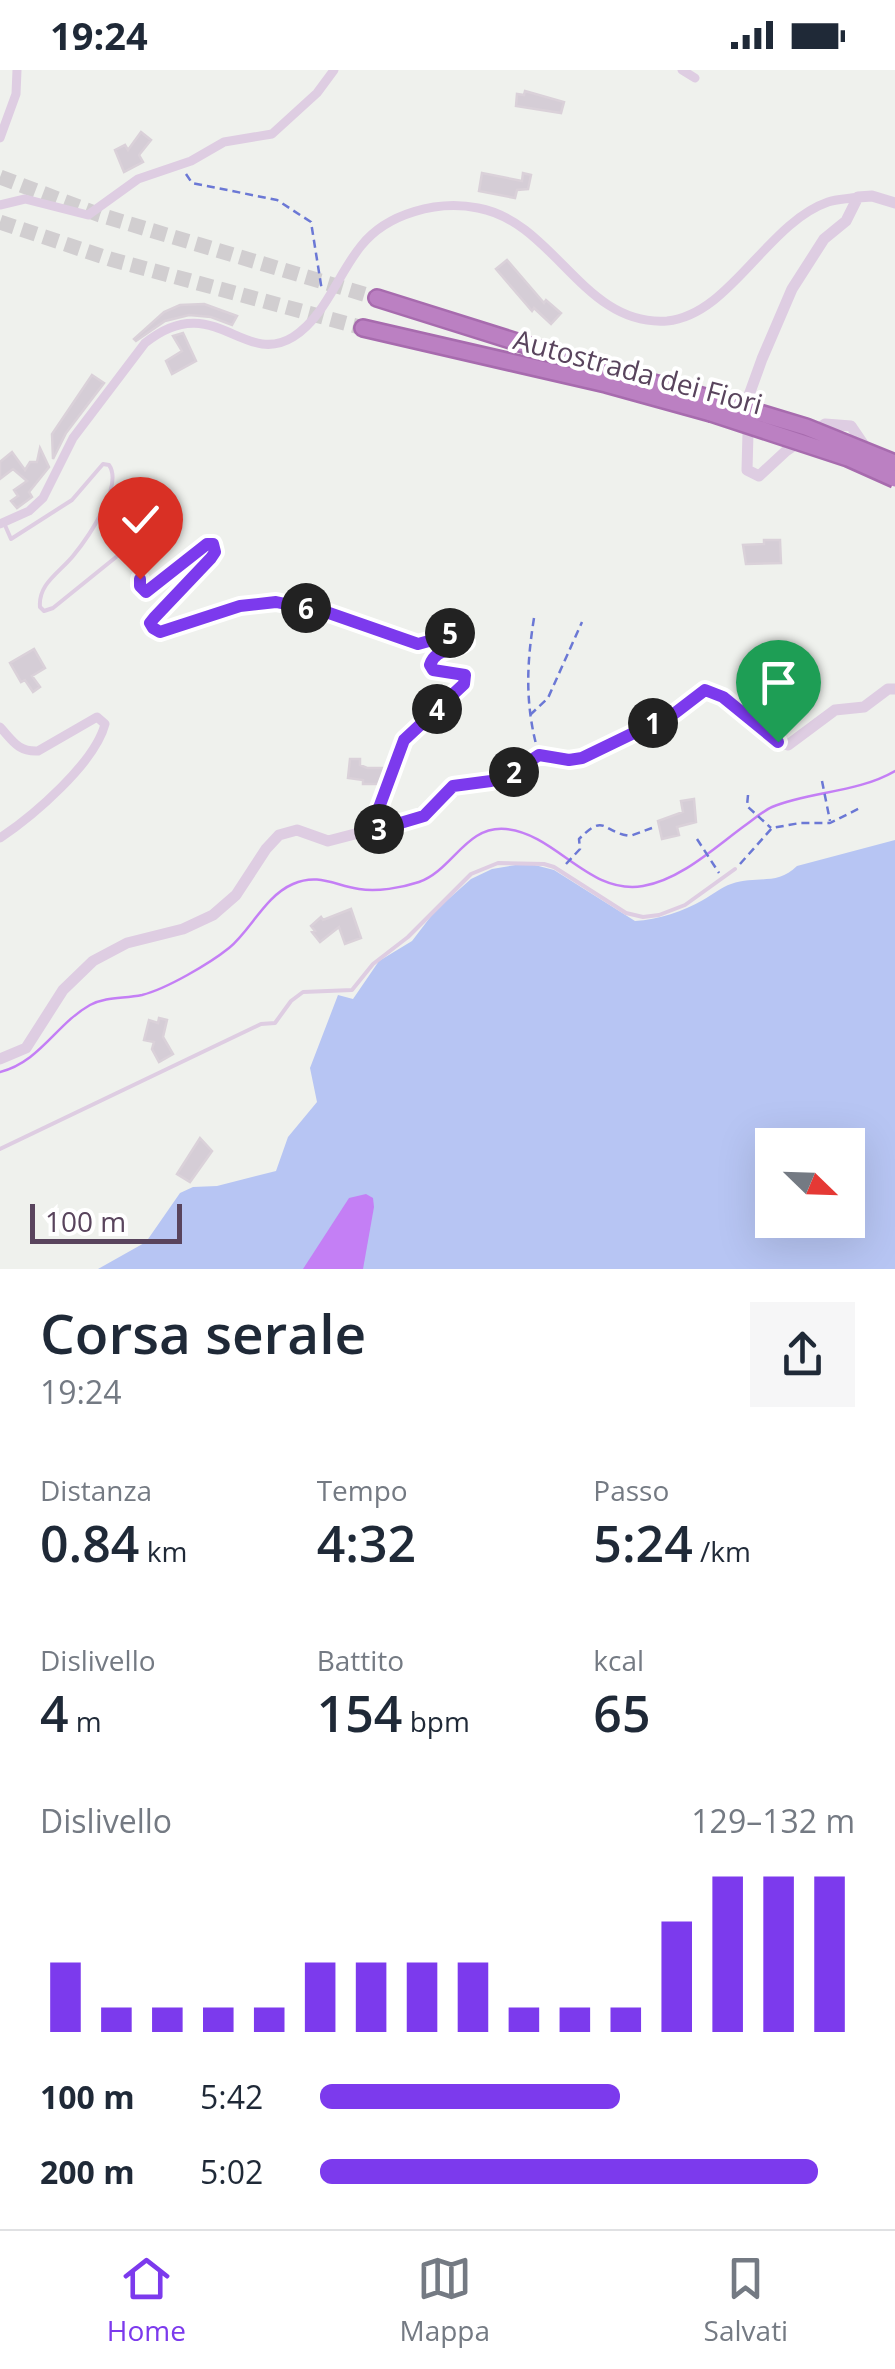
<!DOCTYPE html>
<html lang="it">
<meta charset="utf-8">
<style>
:root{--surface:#fff;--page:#f6f6f7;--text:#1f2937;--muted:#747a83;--line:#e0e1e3;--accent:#7c3aed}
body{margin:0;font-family:"Open Sans",sans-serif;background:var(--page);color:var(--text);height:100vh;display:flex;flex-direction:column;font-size:38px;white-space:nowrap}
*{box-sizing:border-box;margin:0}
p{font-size:32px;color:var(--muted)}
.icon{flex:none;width:55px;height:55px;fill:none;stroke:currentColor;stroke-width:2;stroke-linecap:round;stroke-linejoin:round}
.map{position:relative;height:1199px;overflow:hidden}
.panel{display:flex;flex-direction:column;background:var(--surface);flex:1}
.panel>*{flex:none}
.needle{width:65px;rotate:113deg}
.fabs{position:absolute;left:755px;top:1058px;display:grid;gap:20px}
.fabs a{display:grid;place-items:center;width:110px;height:110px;border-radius:0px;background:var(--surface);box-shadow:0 10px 40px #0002;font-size:50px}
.scale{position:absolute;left:30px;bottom:25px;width:152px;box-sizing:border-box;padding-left:10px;border:5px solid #59445d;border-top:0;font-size:28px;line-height:35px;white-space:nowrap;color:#59445d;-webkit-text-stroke:8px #fff;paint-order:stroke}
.pin{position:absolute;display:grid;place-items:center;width:85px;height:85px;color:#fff;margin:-102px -42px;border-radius:50% 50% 50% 0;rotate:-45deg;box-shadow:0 0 10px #0007}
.pin .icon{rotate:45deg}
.km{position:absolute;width:50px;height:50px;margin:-25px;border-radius:50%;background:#222;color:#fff;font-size:28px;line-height:50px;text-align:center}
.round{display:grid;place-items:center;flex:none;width:105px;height:105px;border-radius:0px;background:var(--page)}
.head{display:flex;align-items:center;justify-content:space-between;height:170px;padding:0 40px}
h1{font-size:55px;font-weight:600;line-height:75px}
.stats{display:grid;grid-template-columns:repeat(3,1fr);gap:15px;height:170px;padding:10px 40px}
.stats div{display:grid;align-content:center}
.stats b{font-size:50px;font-weight:600}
.stats small{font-size:28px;font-weight:400}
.stats p{font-size:28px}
.chart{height:280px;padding:20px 40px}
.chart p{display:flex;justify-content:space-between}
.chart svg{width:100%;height:180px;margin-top:10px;stroke:var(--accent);stroke-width:6}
ul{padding:0 40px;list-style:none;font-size:32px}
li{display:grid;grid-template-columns:160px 120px 1fr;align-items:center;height:75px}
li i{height:25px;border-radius:12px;background:var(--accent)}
.status{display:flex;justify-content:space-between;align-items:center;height:70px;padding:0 50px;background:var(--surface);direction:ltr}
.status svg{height:28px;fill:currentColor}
.tab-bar{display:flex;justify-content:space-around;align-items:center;height:140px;border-top:2px solid var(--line);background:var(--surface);font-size:28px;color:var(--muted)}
.tab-bar a{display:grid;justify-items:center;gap:5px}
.tab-bar .current{color:var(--accent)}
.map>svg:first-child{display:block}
</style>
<div class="status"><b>19:24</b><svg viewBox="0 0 49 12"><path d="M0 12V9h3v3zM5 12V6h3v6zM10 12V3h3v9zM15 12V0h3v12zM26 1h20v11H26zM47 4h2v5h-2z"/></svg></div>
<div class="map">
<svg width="895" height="1199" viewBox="0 0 895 1199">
<rect width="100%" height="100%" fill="#eff1ed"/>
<path fill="#b7c5f3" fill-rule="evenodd" d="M895,770V1199H98L146,1172L180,1123L193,1117L217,1116L276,1101L288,1067L317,1032L310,998L338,925L353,929L379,891L412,871L435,841L471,809L492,799L527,793L554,800L635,851C658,850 684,841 703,830C712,825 722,817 731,814C758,805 777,816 797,796ZM772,1075H848V1150H772Z"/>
<path fill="#c47ff5" d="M366,1124L373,1128L374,1137L363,1199H303L349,1128Z"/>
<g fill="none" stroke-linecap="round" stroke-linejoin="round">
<path stroke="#c47ff5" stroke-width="2.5" d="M0,1002C40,992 56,954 90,935C107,926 124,929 142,925C166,919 209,894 229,878C251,860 265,826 293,814C318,803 334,815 359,819C377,822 401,818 419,812C453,800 466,755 506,759C557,764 588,825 643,816C682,809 715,777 747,754C754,749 763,741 772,737C811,721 857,723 895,701"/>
</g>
<path fill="#d5cdd6" stroke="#dad1d9" stroke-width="2.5" d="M525,21L564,32L561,43L516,36L517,24L524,25Z
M141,62L151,70L139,85L143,92L124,102L115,80L125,75L128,80Z
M482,103L522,111L523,103L531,105L528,119L517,120L515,128L479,121Z
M507,190L544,233L546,230L561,243L551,254L534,238L532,241L496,199Z
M204,234L237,246L232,255L211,247L189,245L165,251L136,271L134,269L164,242L180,235Z
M183,263L196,291L172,304L166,291L182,281L173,266Z
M92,305L104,313L66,363L53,389L52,364Z
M40,378L49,397L29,422L32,427L17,438L11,431L18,426L14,420L27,411L13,399L0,409V392L12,382L25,400L30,392H37Z
M764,470H780L781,493L746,494L743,475L764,474Z
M34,579L45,598L32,606L40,617L33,622L25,610L21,612L10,593Z
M350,689H360V695L367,698H385V714H363V710L348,708Z
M694,729L696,752L677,757L679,765L662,769L658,751L683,742L681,731Z
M351,839L361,868L345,874L339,857L320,872L312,862L315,861L311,856L321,847L323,850Z
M159,948L167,950L163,967L173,984L159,992L152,979L154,972L144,970L149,950L158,953Z
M200,1068L212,1081L190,1112L177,1104Z"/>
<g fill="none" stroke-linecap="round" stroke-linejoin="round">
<path stroke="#d1ced0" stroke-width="15" stroke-dasharray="15 8" stroke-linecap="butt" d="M0,107L100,145L377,228
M0,152L110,189L363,258"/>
<defs>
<path id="motorway" d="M377,228L609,301L716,330
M363,258L606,314L711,343"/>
</defs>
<use href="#motorway" stroke="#a76bae" stroke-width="20"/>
<path stroke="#6b78d5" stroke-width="2.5" stroke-dasharray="8 5" stroke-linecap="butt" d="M186,104L192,113L277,130L311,152L322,221
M534,548C527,592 525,630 536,674
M530,645L548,628L582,552
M822,711L830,751
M748,725L747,736L771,758
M374,749L401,677
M697,769L719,803
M566,794L580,779L579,769C606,742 601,762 630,766L652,758
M740,794L772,758L800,753H830L862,737"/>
<path stroke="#decde2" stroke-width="4" d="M4,453L11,469L72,430L103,394L109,395C124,416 87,469 73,486C59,503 38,514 40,537L44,541L53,538L152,458L165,439L173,444L172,452L140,509L142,519L146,521L207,474H213L215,482L154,547L150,553L160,562L240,537L277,532L329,543L418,574L462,562L466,572C455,582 435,578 430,595L433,600L465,605L464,614L404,671
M0,1079L261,954L275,953L291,931L303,922L352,920L373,894L408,867L471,804L498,793L544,794L554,797L626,843L643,847L659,845L685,835L735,799"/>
<path stroke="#decde2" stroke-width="9" d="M682,0L695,8
M0,68L16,24L17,0
M0,135L25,129L88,145L138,109L191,91L224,72L272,64L317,23L334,0
M0,454L29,441L43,428L73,368L145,273C213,218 243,298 293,267C325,247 338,204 361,176C387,143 438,130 478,138C555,152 583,257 667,251C730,245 767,153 828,132C837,129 849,129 858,127
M0,657C13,671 18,682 38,681L97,647L105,654C95,693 33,746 0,768"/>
<path stroke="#decde2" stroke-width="11" d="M868,381L851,356L825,354L786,381L759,406L747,400L749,325L762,289L792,219L824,169L846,151L858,127L872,126L895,133
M0,989L26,978L63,920L93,891L127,873L183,859L213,845L236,825L266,779L279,765L297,760L328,771L424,746L453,716L491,711L515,701L539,685L569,690L582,688L675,643L705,620C737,632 755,665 788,675L835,640L864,637L888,619H895"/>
<use href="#motorway" stroke="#bb80c2" stroke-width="15"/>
<defs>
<path id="motorway-bridge" d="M716,330L806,357L895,393
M711,343L848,388L895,409"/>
</defs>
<use href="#motorway-bridge" stroke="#a76bae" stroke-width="20" stroke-linecap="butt"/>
<use href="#motorway-bridge" stroke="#bb80c2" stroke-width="15"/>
</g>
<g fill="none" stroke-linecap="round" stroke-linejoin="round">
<defs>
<path id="route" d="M140,509V516L146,522L207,474H213L215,482L211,488L154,548L150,553L153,558L160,562L240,536L276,532L329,543L418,574L462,562L466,572C454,582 435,578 430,595L433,600L465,605L464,614L404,670L370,762L424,746L453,716L491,711L515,701L539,685L569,690L582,688L675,643L705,620L723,627L778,672"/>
</defs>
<use href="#route" stroke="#fff" stroke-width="20"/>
<use href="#route" stroke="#7c3aed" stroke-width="12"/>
</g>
<g text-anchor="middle" stroke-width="8" stroke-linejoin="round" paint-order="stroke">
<g font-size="28" fill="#59445d" stroke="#fff">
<text transform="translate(638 302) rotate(15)" y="10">Autostrada dei Fiori</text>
</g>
</g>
</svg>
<div class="fabs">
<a><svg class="needle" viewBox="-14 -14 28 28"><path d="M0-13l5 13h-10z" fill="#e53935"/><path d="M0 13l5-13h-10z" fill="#747a83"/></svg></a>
</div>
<div class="scale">100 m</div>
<div class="pin" style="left:778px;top:672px;background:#1e9e55"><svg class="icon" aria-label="arrive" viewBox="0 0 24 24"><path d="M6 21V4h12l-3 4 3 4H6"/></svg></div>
<div class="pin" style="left:140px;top:509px;background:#d93025"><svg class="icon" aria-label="check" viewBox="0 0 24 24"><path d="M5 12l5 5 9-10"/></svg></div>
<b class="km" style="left:653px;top:653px">1</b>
<b class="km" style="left:514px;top:702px">2</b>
<b class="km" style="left:379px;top:759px">3</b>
<b class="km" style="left:437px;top:639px">4</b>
<b class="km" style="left:450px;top:563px">5</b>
<b class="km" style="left:306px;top:538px">6</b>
</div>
<section class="panel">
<div class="head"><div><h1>Corsa serale</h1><p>19:24</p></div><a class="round"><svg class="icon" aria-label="share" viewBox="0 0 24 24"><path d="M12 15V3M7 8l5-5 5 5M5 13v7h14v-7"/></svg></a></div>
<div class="stats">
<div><p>Distanza</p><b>0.84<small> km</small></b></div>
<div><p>Tempo</p><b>4:32</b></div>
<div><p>Passo</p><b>5:24<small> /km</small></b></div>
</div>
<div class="stats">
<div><p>Dislivello</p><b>4<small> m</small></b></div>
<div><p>Battito</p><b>154<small> bpm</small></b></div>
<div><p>kcal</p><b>65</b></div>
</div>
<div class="chart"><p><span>Dislivello</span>129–132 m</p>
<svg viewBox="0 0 160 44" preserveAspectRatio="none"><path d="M5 44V27M15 44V38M25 44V38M35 44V38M45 44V38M55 44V27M65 44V27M75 44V27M85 44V27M95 44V38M105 44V38M115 44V38M125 44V17M135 44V6M145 44V6M155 44V6"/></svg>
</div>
<ul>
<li><b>100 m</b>5:42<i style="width:56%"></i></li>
<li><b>200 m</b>5:02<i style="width:93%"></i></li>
</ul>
</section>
<nav class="tab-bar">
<a class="current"><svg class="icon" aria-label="home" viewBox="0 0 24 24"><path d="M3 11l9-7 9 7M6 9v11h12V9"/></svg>Home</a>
<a><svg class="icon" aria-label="map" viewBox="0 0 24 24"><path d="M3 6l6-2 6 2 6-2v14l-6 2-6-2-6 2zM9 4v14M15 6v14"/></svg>Mappa</a>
<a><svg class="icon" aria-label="saved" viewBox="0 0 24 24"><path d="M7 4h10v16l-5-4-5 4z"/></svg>Salvati</a>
</nav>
